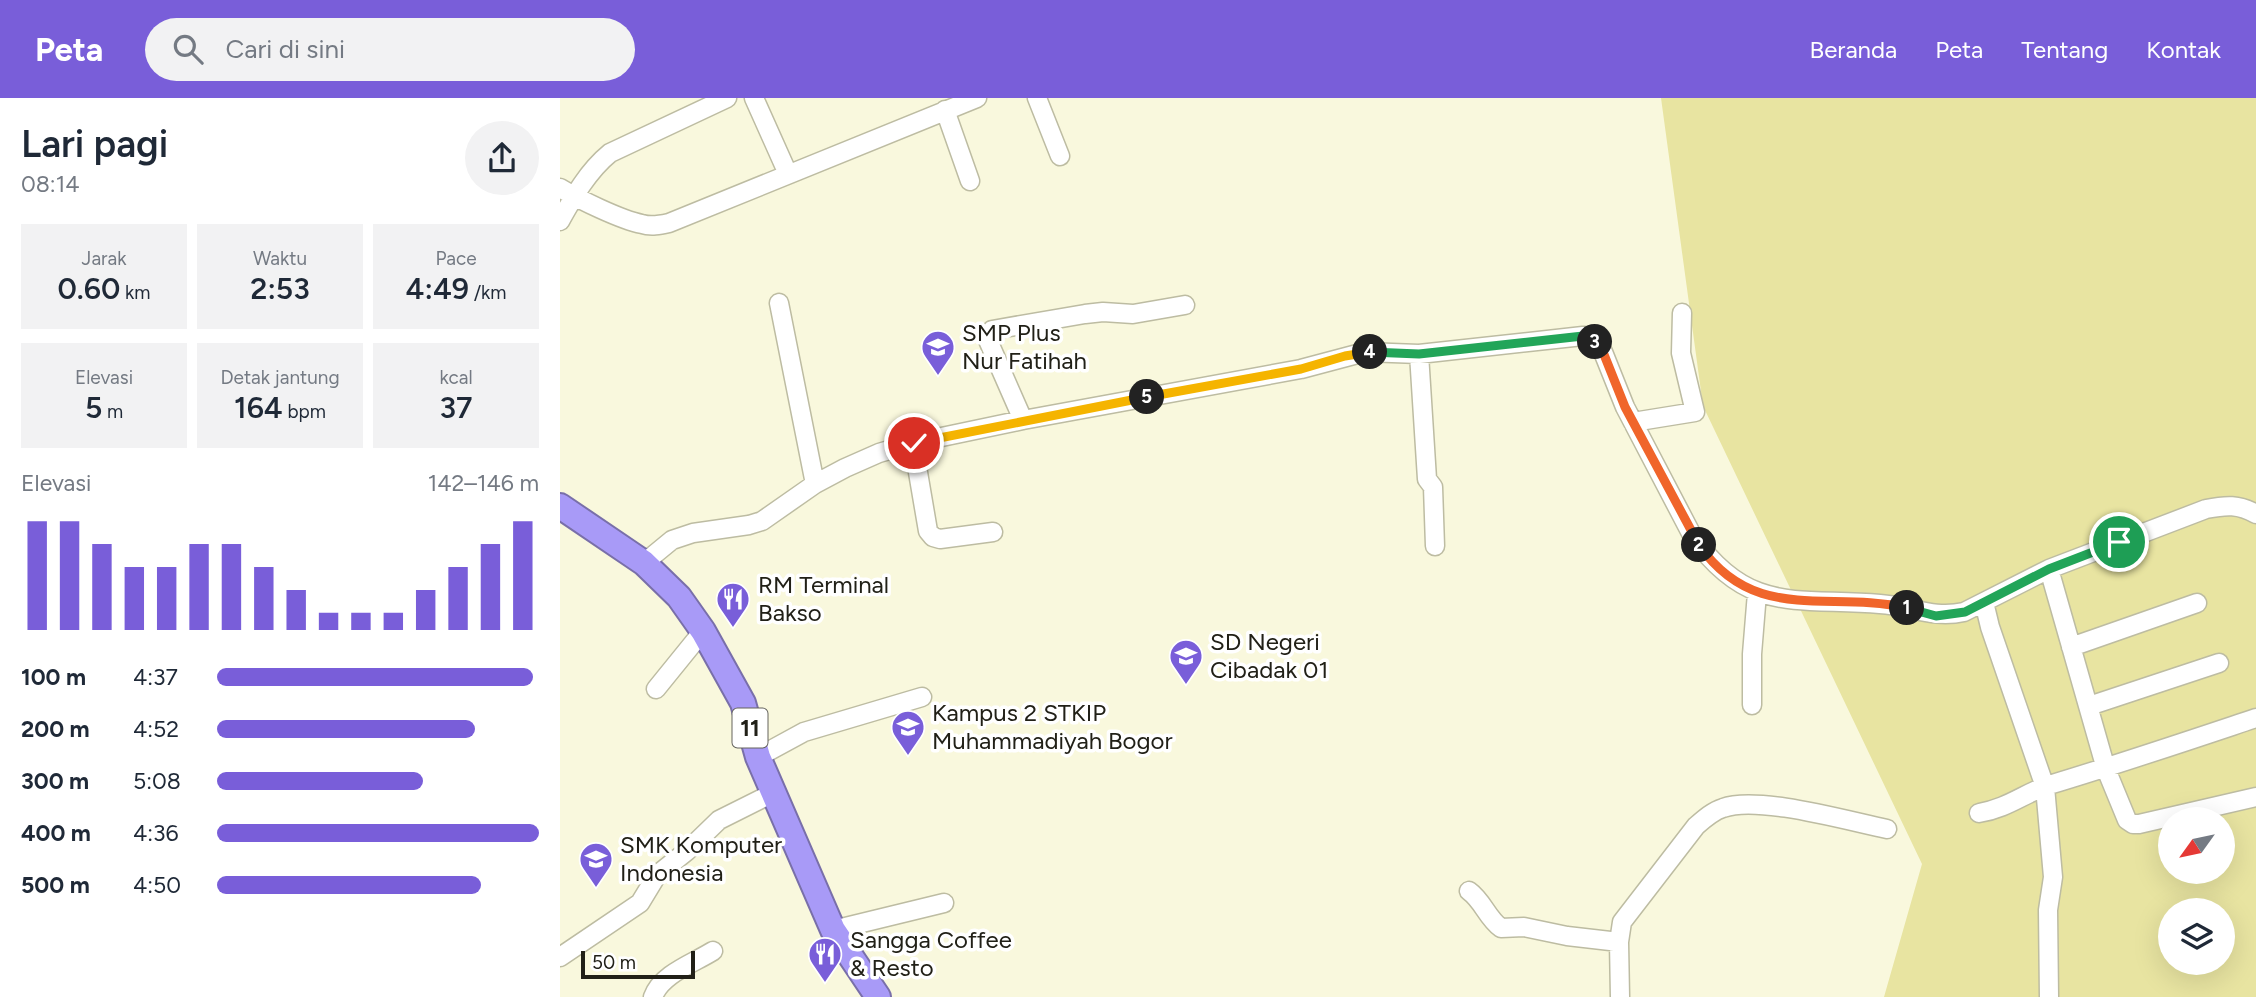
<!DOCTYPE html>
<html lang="id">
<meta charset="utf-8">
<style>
:root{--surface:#fff;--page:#f2f2f3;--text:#1f2937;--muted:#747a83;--accent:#795ed9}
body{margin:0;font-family:Figtree,sans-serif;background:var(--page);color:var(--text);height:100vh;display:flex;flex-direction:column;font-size:26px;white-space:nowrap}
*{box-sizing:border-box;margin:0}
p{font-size:23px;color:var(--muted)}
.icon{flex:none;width:38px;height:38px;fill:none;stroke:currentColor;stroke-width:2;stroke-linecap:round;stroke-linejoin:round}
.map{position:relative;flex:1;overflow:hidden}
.details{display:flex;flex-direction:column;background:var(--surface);width:560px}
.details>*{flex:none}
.needle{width:46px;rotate:237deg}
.buttons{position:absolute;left:1598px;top:709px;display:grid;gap:14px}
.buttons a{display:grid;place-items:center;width:77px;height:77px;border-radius:50%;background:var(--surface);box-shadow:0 7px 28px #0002;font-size:35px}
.scale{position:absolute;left:21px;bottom:18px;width:114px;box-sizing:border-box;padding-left:7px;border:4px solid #212017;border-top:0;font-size:19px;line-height:24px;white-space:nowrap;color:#212017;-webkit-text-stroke:5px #fff;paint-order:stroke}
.pin{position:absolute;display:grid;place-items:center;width:60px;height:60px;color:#fff;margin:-30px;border:4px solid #fff;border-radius:50%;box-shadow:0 2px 7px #0007}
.km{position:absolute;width:35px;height:35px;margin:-18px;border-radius:50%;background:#222;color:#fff;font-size:19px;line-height:35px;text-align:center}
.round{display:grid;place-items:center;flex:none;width:74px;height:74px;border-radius:37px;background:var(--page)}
.headline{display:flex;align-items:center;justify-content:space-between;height:119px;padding:0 21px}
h1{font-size:38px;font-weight:600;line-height:52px}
.figures{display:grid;grid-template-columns:repeat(3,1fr);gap:10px;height:119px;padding:7px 21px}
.figures div{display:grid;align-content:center;border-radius:0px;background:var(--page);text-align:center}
.figures b{font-size:30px;font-weight:600}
.figures small{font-size:19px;font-weight:400}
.figures p{font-size:19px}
.chart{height:196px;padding:14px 21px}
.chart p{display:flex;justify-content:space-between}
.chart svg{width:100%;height:126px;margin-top:7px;stroke:var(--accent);stroke-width:6}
ul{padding:0 21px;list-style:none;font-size:23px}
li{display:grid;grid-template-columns:112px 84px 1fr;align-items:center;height:52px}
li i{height:18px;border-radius:9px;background:var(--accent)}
header{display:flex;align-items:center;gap:42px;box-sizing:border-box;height:98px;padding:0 35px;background:var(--accent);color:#fff}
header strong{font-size:33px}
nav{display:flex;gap:38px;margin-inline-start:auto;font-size:24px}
.search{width:490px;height:63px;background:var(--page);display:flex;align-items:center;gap:18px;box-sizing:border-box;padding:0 24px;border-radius:38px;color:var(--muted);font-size:26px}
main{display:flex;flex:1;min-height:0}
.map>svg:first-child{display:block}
</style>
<header>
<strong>Peta</strong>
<div class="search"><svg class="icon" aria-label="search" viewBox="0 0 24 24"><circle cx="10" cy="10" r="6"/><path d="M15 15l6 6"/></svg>Cari di sini</div>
<nav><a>Beranda</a><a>Peta</a><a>Tentang</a><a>Kontak</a></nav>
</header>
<main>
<section class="details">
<div class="headline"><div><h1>Lari pagi</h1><p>08:14</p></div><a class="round"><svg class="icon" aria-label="share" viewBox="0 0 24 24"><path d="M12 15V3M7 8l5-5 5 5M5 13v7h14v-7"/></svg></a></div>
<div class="figures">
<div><p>Jarak</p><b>0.60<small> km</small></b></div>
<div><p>Waktu</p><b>2:53</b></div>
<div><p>Pace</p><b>4:49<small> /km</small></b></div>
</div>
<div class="figures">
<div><p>Elevasi</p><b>5<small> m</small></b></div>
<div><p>Detak jantung</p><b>164<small> bpm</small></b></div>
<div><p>kcal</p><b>37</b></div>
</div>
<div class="chart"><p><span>Elevasi</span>142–146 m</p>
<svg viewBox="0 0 160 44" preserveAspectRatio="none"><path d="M5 44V6M15 44V6M25 44V14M35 44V22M45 44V22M55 44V14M65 44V14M75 44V22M85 44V30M95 44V38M105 44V38M115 44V38M125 44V30M135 44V22M145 44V14M155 44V6"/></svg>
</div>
<ul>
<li><b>100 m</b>4:37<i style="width:98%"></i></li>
<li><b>200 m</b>4:52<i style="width:80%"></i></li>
<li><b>300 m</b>5:08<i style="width:64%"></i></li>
<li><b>400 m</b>4:36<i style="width:100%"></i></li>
<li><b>500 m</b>4:50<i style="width:82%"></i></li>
</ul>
</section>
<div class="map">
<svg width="1696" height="899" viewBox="0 0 1696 899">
<rect width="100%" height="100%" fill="#f9f8dd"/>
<path fill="#e8e4a1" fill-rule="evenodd" d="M1101,0H1696V899H1324L1362,766L1143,308ZM1610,721H1662V774H1610ZM1610,812H1662V864H1610Z"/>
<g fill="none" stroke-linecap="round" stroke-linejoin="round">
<defs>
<path id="minor" d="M194,0L228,76
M477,0L500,58
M385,12L410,83
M0,90C18,101 61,122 82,126C91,129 100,127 109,125L417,0
M0,123C14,98 28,73 50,55L167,0
M219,205L255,386
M859,256L867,381L873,389L875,448
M463,322L427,240L432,232L525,216L543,214L573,216L625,207
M1073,324L1135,314L1121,255L1122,215
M353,345L368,433L373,439L380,441L433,434
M84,465L112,442L133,435L189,427L202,423L255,386L285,370L319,355L353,345L463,322L741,271L805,254L859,256L1023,238L1030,239L1043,254L1065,309L1133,439C1189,517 1237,499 1320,506C1351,508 1373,521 1404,514L1489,471L1646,411C1666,407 1679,406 1696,416
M1489,471L1546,671L1567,722L1573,726H1579L1696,699
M1424,504L1430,529L1485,689L1493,779L1488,812L1489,899
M1511,549L1637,505
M96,591L143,533
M1192,607V556L1197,495
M1529,608L1659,565
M198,659L244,634L362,599
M1419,715C1448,710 1463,696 1489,687C1559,666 1627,643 1696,620
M909,793C923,803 927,820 941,830L964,829L1007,838L1059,844
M273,832L384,805
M0,859L80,805L97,777L127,753L159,722L213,695
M93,899C101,876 134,865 153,853
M1060,899L1059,844L1062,824L1136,728C1144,721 1153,713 1163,710C1197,697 1288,723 1327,731"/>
<path id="highway" d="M0,408L84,465L119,499L143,533L183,605L198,659L273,832L318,899"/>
</defs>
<use href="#minor" stroke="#bdbca2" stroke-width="21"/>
<use href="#highway" stroke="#796fa9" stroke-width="28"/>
<use href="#minor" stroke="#fff" stroke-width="18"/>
<use href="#highway" stroke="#a89af7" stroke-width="24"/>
</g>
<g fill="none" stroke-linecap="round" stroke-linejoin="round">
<defs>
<path id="split-1" d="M1347,510L1376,518L1405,514L1489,471L1559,444"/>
<path id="split-2" d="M1139,447C1195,527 1268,492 1347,510"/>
<path id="split-3" d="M1035,244L1043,254L1065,309L1139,447"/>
<path id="split-4" d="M810,254L859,256L1023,238L1035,244"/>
<path id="split-5" d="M587,299L741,271L785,258L810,254"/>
<path id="split-6" d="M354,345L587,299"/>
</defs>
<use href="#split-1" stroke="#fff" stroke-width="14"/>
<use href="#split-2" stroke="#fff" stroke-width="14"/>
<use href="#split-3" stroke="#fff" stroke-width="14"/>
<use href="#split-4" stroke="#fff" stroke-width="14"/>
<use href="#split-5" stroke="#fff" stroke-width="14"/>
<use href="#split-6" stroke="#fff" stroke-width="14"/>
<use href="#split-1" stroke="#22a559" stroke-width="9"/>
<use href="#split-2" stroke="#f0652b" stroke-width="9"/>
<use href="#split-3" stroke="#f0652b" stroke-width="9"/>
<use href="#split-4" stroke="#22a559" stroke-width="9"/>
<use href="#split-5" stroke="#f5b400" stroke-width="9"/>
<use href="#split-6" stroke="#f5b400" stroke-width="9"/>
</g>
<defs>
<symbol id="school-pin" viewBox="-11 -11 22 30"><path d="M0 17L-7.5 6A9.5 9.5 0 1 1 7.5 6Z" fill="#795ed9" stroke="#fff"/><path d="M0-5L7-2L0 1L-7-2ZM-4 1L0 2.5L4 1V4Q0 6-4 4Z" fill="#fff"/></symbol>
<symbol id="restaurant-pin" viewBox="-11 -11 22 30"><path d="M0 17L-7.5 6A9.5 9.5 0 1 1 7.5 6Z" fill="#795ed9" stroke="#fff"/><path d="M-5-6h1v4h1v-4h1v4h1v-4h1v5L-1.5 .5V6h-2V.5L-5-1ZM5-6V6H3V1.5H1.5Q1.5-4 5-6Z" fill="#fff"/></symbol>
<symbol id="university-pin" viewBox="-11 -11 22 30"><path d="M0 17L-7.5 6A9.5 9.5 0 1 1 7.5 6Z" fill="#795ed9" stroke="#fff"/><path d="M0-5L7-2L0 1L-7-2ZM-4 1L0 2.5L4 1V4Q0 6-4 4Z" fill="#fff"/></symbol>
</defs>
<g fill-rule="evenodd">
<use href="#school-pin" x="359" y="230" width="38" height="52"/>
<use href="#restaurant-pin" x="154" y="482" width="38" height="52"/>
<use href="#school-pin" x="607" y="539" width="38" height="52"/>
<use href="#university-pin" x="329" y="610" width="38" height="52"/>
<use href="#school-pin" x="17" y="742" width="38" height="52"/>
<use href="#restaurant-pin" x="246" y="837" width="38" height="52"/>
</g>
<g text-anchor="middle" stroke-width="7" stroke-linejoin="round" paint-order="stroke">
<rect fill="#fff" stroke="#64635d" stroke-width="2" x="172.5" y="610.5" width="35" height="39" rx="5"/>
<g font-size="23" font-weight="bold" fill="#212017">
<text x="190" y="638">11</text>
</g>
<g font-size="24" fill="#212017" stroke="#fff" text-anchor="start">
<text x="402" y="243">SMP Plus<tspan x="402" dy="28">Nur Fatihah</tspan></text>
<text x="198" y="495">RM Terminal<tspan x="198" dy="28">Bakso</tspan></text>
<text x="650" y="552">SD Negeri<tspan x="650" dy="28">Cibadak 01</tspan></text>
<text x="372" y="623">Kampus 2 STKIP<tspan x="372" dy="28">Muhammadiyah Bogor</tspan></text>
<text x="60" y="755">SMK Komputer<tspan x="60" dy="28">Indonesia</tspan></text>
<text x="290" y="850">Sangga Coffee<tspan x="290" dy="28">&amp; Resto</tspan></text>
</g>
</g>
</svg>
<div class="buttons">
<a><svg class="needle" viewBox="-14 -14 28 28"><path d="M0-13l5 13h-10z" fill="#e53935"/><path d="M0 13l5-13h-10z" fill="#747a83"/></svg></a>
<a><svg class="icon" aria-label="layers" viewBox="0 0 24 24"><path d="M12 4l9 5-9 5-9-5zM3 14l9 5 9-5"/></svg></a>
</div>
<div class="scale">50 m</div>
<div class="pin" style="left:1559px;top:444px;background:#1e9e55"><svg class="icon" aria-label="arrive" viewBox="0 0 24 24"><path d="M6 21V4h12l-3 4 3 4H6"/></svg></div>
<div class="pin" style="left:354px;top:345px;background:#d93025"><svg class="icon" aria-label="check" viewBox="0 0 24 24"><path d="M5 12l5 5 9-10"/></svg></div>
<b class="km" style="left:1347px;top:510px">1</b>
<b class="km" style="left:1139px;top:447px">2</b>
<b class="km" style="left:1035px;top:244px">3</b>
<b class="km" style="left:810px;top:254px">4</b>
<b class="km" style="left:587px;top:299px">5</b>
</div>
</main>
